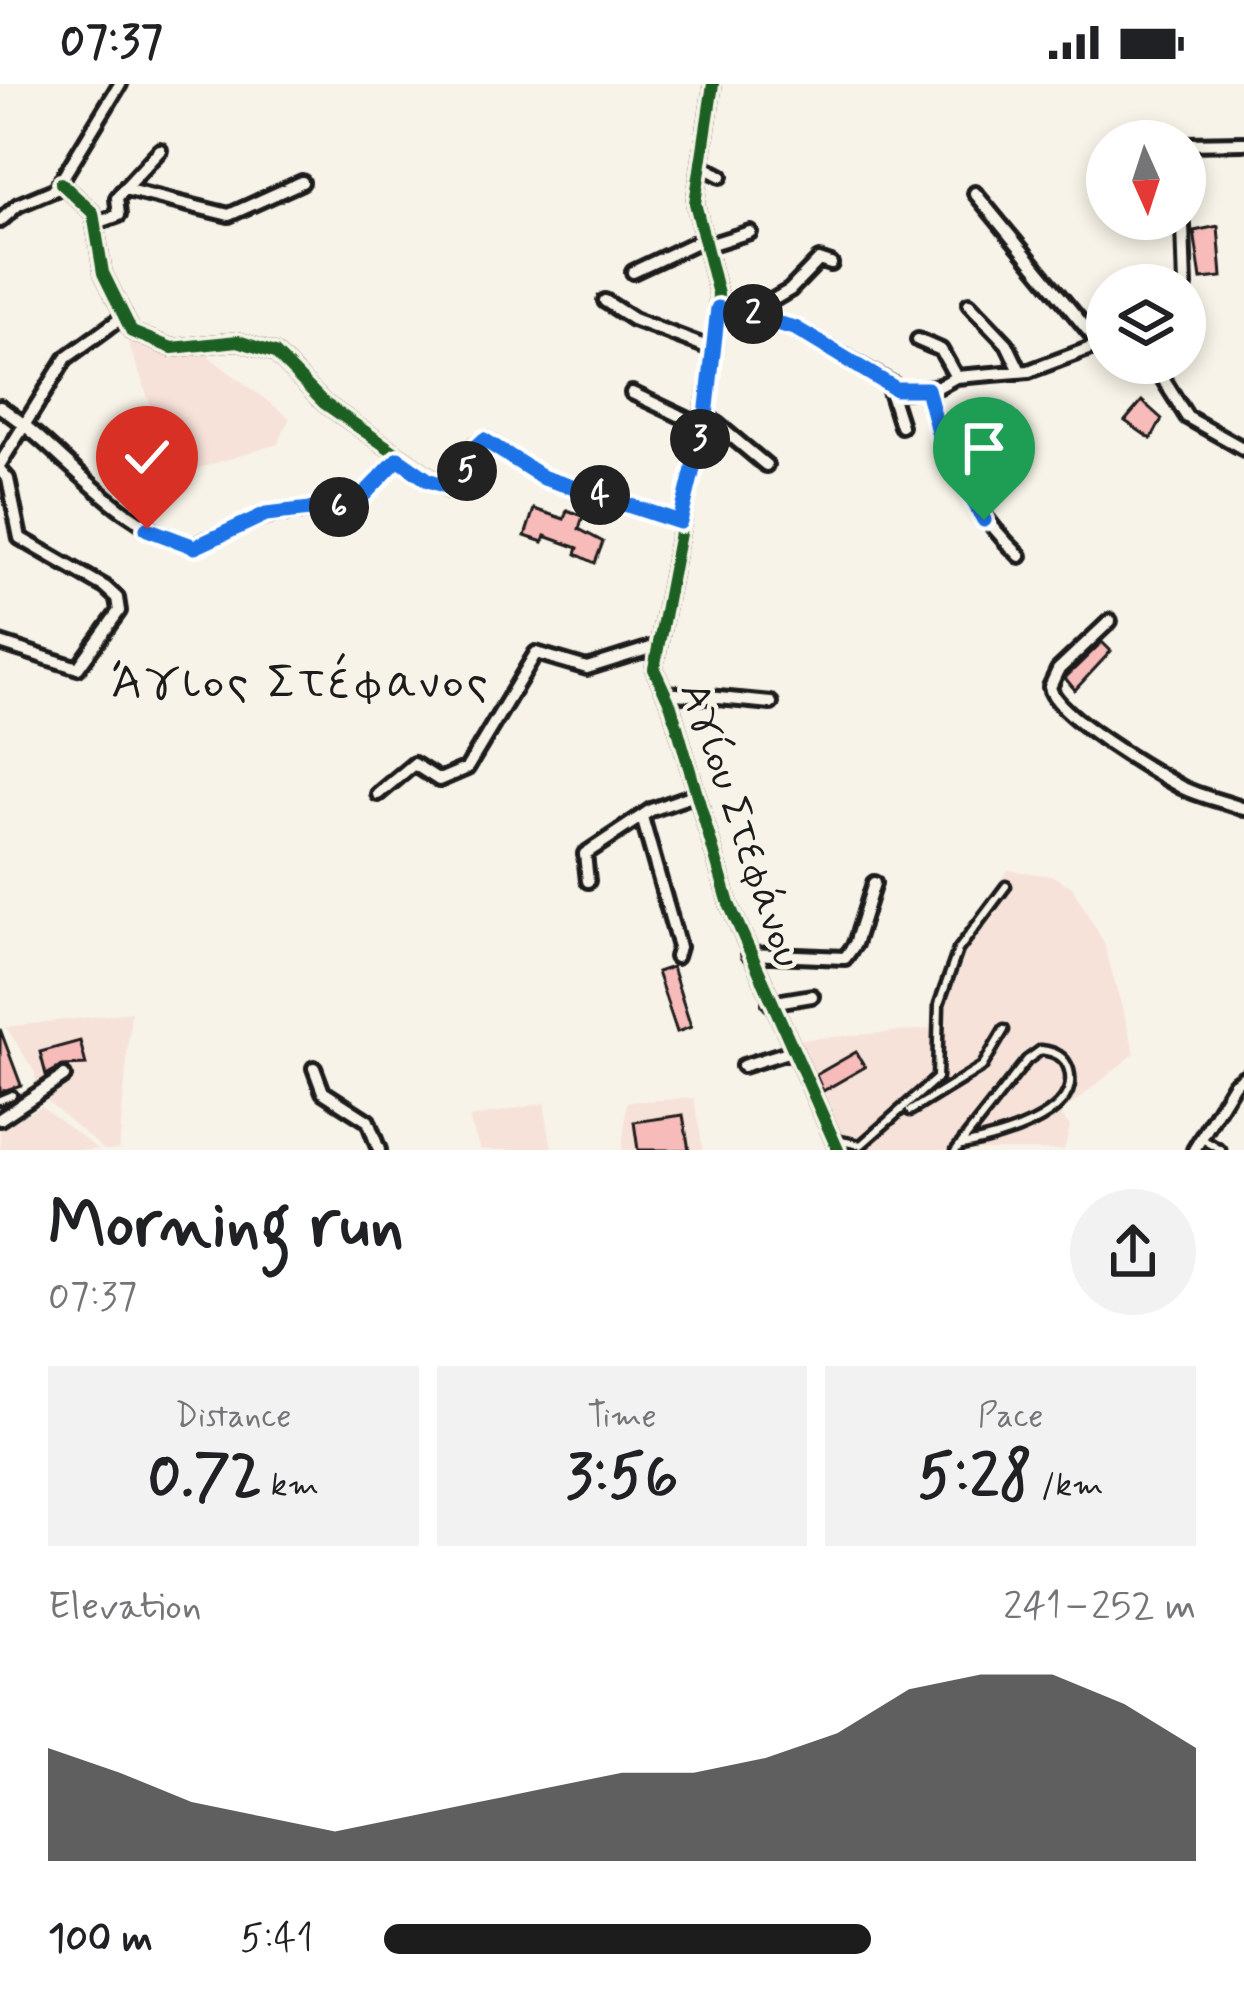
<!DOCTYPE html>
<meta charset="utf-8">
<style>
:root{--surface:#fff;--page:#f2f2f2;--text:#202124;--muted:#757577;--accent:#1c1c1c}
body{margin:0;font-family:Mynerve,sans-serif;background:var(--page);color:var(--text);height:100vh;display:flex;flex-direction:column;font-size:45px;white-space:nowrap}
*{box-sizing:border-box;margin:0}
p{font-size:39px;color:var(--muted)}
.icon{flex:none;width:66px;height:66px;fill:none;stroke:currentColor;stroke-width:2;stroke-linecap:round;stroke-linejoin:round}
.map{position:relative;height:1066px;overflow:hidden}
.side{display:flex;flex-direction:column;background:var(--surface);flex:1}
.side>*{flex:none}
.needle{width:78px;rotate:177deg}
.fabs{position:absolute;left:1086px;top:36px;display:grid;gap:24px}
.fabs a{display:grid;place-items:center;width:120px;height:120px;border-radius:50%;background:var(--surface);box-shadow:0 6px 18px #0003;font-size:60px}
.pin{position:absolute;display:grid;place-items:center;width:102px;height:102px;color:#fff;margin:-123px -51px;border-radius:50% 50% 50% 0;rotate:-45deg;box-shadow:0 0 12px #0007}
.pin .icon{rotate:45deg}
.km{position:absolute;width:60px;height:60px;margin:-30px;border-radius:50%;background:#222;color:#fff;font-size:33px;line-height:60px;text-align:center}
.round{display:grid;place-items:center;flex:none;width:126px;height:126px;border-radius:63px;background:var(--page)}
.overview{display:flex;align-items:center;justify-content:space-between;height:204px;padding:0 48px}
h1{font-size:66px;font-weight:700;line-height:90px}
.stats{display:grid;grid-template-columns:repeat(3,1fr);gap:18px;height:204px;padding:12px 48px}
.stats div{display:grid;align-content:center;border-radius:0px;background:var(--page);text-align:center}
.stats b{font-size:60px;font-weight:700}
.stats small{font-size:33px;font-weight:400}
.stats p{font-size:33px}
.chart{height:336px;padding:24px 48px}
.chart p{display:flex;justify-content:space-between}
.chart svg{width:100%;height:216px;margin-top:12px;fill:var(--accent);opacity:.7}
ul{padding:0 48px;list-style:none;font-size:39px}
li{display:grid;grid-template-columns:192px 144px 1fr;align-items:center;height:90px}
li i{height:30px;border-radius:15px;background:var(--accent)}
.status{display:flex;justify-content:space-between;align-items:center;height:84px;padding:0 60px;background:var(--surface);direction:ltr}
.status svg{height:33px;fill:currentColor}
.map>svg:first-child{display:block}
</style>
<div class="status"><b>07:37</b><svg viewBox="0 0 49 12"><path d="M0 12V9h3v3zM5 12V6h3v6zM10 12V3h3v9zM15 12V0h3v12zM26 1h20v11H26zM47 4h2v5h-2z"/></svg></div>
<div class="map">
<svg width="1244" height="1066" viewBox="0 0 1244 1066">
<rect width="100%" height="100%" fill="#f7f3e8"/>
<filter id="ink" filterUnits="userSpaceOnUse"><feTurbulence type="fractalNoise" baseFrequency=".00833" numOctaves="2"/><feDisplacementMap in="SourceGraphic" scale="24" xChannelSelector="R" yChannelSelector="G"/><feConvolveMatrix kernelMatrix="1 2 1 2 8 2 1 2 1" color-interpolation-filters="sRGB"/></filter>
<g filter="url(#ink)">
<path fill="#f7e2da" d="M128,258L204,269L290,334L278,360L176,391Z
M1008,786L1053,792L1072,803L1103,857L1135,969L1060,1030L1070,1042L1064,1066H845L794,956L929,945L941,889L970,837Z
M131,928L119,1066H104L39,1010L34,987L6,943Z
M694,1014L703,1066H622L627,1018Z
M544,1019L552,1066H480L469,1034Z
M41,1022L99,1066H0V1046Z"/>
<path fill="#f7bbb9" stroke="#1c1c1c" stroke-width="3" d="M1218,142L1222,193L1201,195L1194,147Z
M1142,317L1162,335L1151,355L1125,337Z
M534,425L564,435L567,426L583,432L579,445L603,458L595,479L576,470L578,464L545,452L543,458L525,452Z
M1102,558L1111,567L1075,606L1065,594Z
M672,883L691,943L677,948L657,888Z
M0,945L21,1001L0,1008Z
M80,957L86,981L62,982L46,991L40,968Z
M856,968L865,983L823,1007L816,991Z
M683,1031L689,1066H638L634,1038Z"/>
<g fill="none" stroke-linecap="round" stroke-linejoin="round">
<defs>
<path id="service" d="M0,1016L12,1011
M910,1027L982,983L1004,946
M1202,1055L1221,1066
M836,1056L861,1061L937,994L939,920L958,866L1006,802
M956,1066L1027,976L1041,966C1055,968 1065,972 1069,986C1082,1034 992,1055 962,1061"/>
<path id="minor" d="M713,0L695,119L718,210L715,266L654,585L671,622L729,820L838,1066
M1153,56L1158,57
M1185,60L1244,59
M702,82L721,92
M61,99L93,129L103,189L132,248L172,264L238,257L275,269L324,319L449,406L461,404L475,361L486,355L544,394L680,438
M124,105L160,66
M975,109L1099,260
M0,137L18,121L56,105L120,0
M97,139L119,131L117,114L124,105L229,131L302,98
M1183,141L1185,202
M705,162L750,148
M633,188L703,155
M605,217L633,235L715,266
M969,220L1007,260L1020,287
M718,224L795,244L904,307L940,302L956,293L1029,287L1107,258
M751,229L790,206L819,176L831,180
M918,256L941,266L956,293
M1153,279L1187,333L1244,365
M888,301L901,342
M927,305C945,373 969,423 1020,472
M632,309L704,343
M0,323C68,369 110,438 193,462L267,431L355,420L398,375
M706,331L766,381
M0,380L66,274L124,232
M0,386L8,395L20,454L105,503L117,514L119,527L78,584L0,559
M1110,537L1058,586L1050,603C1054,630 1154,688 1181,703C1200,713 1224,717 1244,725
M666,609L771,619
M378,710L414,680L439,696L467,684L536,569L587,584L657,562
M642,733L679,863L676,873
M588,797L585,770L651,726L694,711
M749,870L845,874L855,860L874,799
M770,919L812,912
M743,982L791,967
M314,984L323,1008L368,1037L379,1066
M0,1035L64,992
M1194,1066L1234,1000L1244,993"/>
</defs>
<use href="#service" stroke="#1c1c1c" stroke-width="15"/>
<use href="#minor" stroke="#1c1c1c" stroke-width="20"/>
<use href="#service" stroke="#f7f3e8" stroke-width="6"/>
<use href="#minor" stroke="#f7f3e8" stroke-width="10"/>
<defs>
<path id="cycleway" d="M713,0L695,119L718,210L715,266L654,585L671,622L729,820L838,1066
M61,99L93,129L103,189L132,248L172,264L238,257L275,269L324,319L449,406L461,404L475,361L486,355L544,394L680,438"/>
</defs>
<use href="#cycleway" stroke="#f7f3e8" stroke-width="20"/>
<use href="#cycleway" stroke="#1b5e20" stroke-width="12"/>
</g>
</g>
<g fill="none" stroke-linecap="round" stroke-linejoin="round" filter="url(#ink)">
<defs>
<path id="route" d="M147,445L195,463L266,430L355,420L398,375L428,396L457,406L472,367L484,356L544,394L680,438L706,332L718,224L795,244L896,305H927L940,355L984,436"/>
</defs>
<use href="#route" stroke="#fff" stroke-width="24"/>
<use href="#route" stroke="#1a73e8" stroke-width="15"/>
</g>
<g text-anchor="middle" stroke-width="9" stroke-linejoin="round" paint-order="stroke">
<g font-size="42" fill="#1c1c1c" stroke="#f7f3e8">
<text transform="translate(743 740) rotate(71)" y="15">Αγίου Στεφάνου</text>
</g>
<g font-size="48" letter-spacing="3" fill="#1c1c1c" stroke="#f7f3e8">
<text x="301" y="613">Άγιος Στέφανος</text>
</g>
</g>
</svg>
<div class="fabs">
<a><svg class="needle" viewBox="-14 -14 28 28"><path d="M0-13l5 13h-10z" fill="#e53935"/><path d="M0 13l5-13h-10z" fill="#757577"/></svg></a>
<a><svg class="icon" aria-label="layers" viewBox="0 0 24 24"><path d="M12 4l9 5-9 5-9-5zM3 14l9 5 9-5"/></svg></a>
</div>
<div class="pin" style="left:984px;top:436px;background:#1e9e55"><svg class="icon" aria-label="arrive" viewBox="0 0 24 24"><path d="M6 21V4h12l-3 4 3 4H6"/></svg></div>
<div class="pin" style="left:147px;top:445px;background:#d93025"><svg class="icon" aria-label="check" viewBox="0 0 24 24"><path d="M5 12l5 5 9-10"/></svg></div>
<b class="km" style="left:753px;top:230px">2</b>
<b class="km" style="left:700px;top:355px">3</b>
<b class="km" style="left:600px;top:411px">4</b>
<b class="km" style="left:467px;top:387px">5</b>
<b class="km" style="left:339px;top:423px">6</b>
</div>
<section class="side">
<div class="overview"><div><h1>Morning run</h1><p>07:37</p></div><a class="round"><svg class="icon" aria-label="share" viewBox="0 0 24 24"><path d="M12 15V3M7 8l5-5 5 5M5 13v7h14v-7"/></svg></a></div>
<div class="stats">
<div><p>Distance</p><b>0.72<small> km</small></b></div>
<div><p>Time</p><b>3:56</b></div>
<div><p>Pace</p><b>5:28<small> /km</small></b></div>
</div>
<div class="chart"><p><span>Elevation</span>241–252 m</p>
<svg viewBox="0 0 160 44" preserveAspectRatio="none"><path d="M0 44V21L10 26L20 32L30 35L40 38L50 35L60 32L70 29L80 26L90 26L100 23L110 18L120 9L130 6L140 6L150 12L160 21V44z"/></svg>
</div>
<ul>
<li><b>100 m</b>5:41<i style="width:60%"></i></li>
</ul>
</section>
